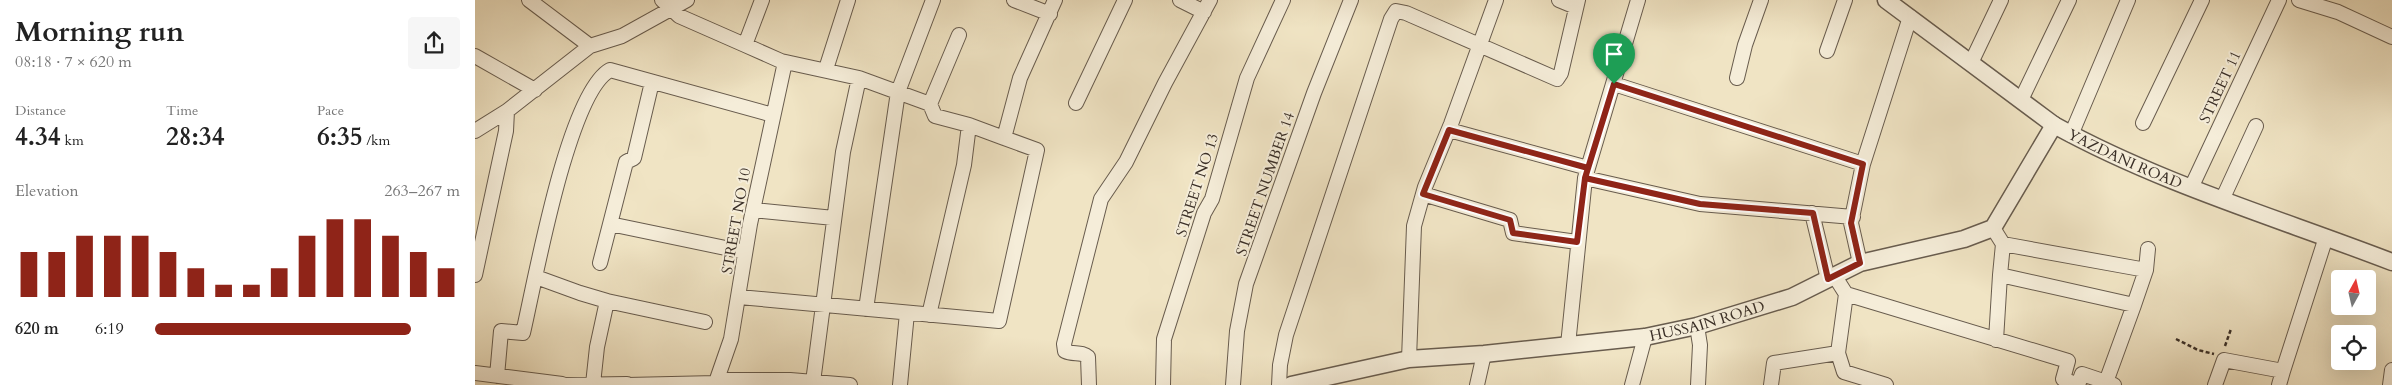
<!DOCTYPE html>
<meta charset="utf-8">
<style>
:root{--surface:#fff;--page:#f6f6f6;--text:#222;--muted:#767676;--accent:#8f2418}
body{margin:0;font-family:Cardo,serif;background:var(--page);color:var(--text);height:100vh;display:flex;flex-direction:column;font-size:19px;white-space:nowrap}
*{box-sizing:border-box;margin:0}
p{font-size:16px;color:var(--muted)}
.icon{flex:none;width:28px;height:28px;fill:none;stroke:currentColor;stroke-width:2;stroke-linecap:round;stroke-linejoin:round}
.map{position:relative;flex:1;overflow:hidden}
.panel{display:flex;flex-direction:column;background:var(--surface);width:475px}
.panel>*{flex:none}
.needle{width:32px;rotate:8deg}
.buttons{position:absolute;left:1856px;top:270px;display:grid;gap:10px}
.buttons a{display:grid;place-items:center;width:45px;height:45px;border-radius:5px;background:var(--surface);box-shadow:0 5px 20px #0002;font-size:25px}
.pin{position:absolute;display:grid;place-items:center;width:42px;height:42px;color:#fff;margin:-51px -21px;border-radius:50% 50% 50% 0;rotate:-45deg;box-shadow:0 0 5px #0007}
.pin .icon{rotate:45deg}
.round{display:grid;place-items:center;flex:none;width:52px;height:52px;border-radius:5px;background:var(--page)}
.headline{display:flex;align-items:center;justify-content:space-between;height:85px;padding:0 15px}
h1{font-size:28px;font-weight:700;line-height:38px}
.metrics{display:grid;grid-template-columns:repeat(3,1fr);gap:8px;height:85px;padding:5px 15px}
.metrics div{display:grid;align-content:center}
.metrics b{font-size:25px;font-weight:700}
.metrics small{font-size:14px;font-weight:400}
.metrics p{font-size:14px}
.chart{height:140px;padding:10px 15px}
.chart p{display:flex;justify-content:space-between}
.chart svg{width:100%;height:90px;margin-top:5px;stroke:var(--accent);stroke-width:6}
ul{padding:0 15px;list-style:none;font-size:16px}
li{display:grid;grid-template-columns:80px 60px 1fr;align-items:center;height:38px}
li i{height:12px;border-radius:6px;background:var(--accent)}
main{display:flex;flex:1;min-height:0}
.map>svg:first-child{display:block}
</style>
<main>
<section class="panel">
<div class="headline"><div><h1>Morning run</h1><p>08:18 · 7 × 620 m</p></div><a class="round"><svg class="icon" aria-label="share" viewBox="0 0 24 24"><path d="M12 15V3M7 8l5-5 5 5M5 13v7h14v-7"/></svg></a></div>
<div class="metrics">
<div><p>Distance</p><b>4.34<small> km</small></b></div>
<div><p>Time</p><b>28:34</b></div>
<div><p>Pace</p><b>6:35<small> /km</small></b></div>
</div>
<div class="chart"><p><span>Elevation</span>263–267 m</p>
<svg viewBox="0 0 160 44" preserveAspectRatio="none"><path d="M5 44V22M15 44V22M25 44V14M35 44V14M45 44V14M55 44V22M65 44V30M75 44V38M85 44V38M95 44V30M105 44V14M115 44V6M125 44V6M135 44V14M145 44V22M155 44V30"/></svg>
</div>
<ul>
<li><b>620 m</b>6:19<i style="width:84%"></i></li>
</ul>
</section>
<div class="map">
<svg width="1917" height="385" viewBox="0 0 1917 385">
<rect width="100%" height="100%" fill="#f0e4c4"/>
<filter id="stains"><feTurbulence type="fractalNoise" baseFrequency=".004" numOctaves="4"/><feColorMatrix values="0 0 0 0 .2 0 0 0 0 .09 0 0 0 0 .02 0 0 0 .5 -.17"/></filter>
<radialGradient id="worn" r=".72"><stop offset=".6" stop-color="#630" stop-opacity="0"/><stop offset="1" stop-color="#630" stop-opacity=".3"/></radialGradient>
<g fill="none" stroke-linecap="round" stroke-linejoin="round">
<defs>
<path id="minor" d="M54,0L115,46
M187,0L204,16L270,45L287,0
M539,0L575,14
M705,0L729,12
M1084,0L1101,7
M1824,0L1863,12L1917,37
M270,45L306,61L384,78L455,104L460,116L494,125L529,138L545,78L580,0
M1352,51L1370,0
M0,56L60,90
M1496,63L1526,0
M351,69L373,0
M1262,78L1270,45L1286,0
M1139,84L1388,164
M1546,100L1594,0
M601,103L650,0
M455,104L484,35
M1668,123L1727,0
M974,130L1113,168
M0,131L32,111L115,46L147,36L212,0
M1596,135L1653,0
M1110,178L1225,204L1378,217
M1716,188L1804,0
M948,194L1035,220L1038,233L1102,242
M1747,200L1781,126
M278,210L359,218
M1337,213L1353,279
M135,224L270,252
M1518,228L1528,244L1525,275L1659,305L1631,382L1639,385
M1528,244L1671,270L1659,305
M125,263L151,162L159,158L177,82
M1385,263L1376,223L1388,164L1435,17
M1671,270L1673,249
M0,275L31,131L32,111
M1359,275L1371,294L1593,361L1588,379L1603,385
M61,277L105,293L132,301
M1371,294L1363,353L1369,372L1411,385
M264,297L524,321L562,150L529,138
M391,309L423,92L458,0
M454,315L489,165L494,125
M1222,326L1225,345L1223,385
M1521,340L1525,275
M1093,345L1110,178L1163,0
M934,359L939,226L950,187L976,124L1021,0
M0,373L87,384
M22,376L26,331L48,333C60,282 93,93 135,70L298,115
M338,382L368,152L384,78
M118,384L122,347L132,301L230,322
M87,385L152,384
M152,385L241,383L248,380H315L375,385
M240,385L256,339L275,224L310,62
M425,385L432,313
M614,385L613,357C607,351 598,355 590,351L589,344L626,199L651,162L690,83L735,0
M688,385L689,339L729,213L737,199L772,78L808,0
M758,385L762,331L771,284L839,93L876,0
M804,385L805,365L811,335L916,19L921,11L931,13L1082,79L1086,73L1103,0
M1002,385L1009,354
M1157,385L1170,337
M1296,385L1299,363L1363,353
M1603,385L1607,374L1631,382
M1740,385L1749,360L1808,371L1851,237
M1804,385L1808,371
M1915,385L1917,370"/>
<g id="tertiary">
<path id="s1" d="M1411,0L1579,125C1686,184 1803,218 1917,262"/>
<path id="s2" d="M816,385L934,359L1009,354L1170,337L1222,326L1317,297L1385,263L1489,239L1518,228L1579,125"/>
</g>
</defs>
<use href="#minor" stroke="#685c4e" stroke-width="16"/>
<use href="#tertiary" stroke="#685c4e" stroke-width="19"/>
<path stroke="#3a2f27" stroke-width="2.5" stroke-dasharray="4 2.5" stroke-linecap="butt" d="M1701,339L1723,350L1739,354
M1750,346L1756,329"/>
<use href="#minor" stroke="#f5edd9" stroke-width="14"/>
<use href="#tertiary" stroke="#f5edd9" stroke-width="16"/>
</g>
<g fill="none" stroke-linecap="round" stroke-linejoin="round">
<defs>
<path id="route" d="M1139,84L1110,178L1102,242L1038,233L1035,220L948,194L974,130L1113,168L1110,178L1225,204L1338,213L1353,279L1385,263L1376,223L1388,164L1139,84"/>
</defs>
<use href="#route" stroke="#fff" stroke-width="10"/>
<use href="#route" stroke="#8f2418" stroke-width="6"/>
</g>
<g text-anchor="middle" stroke-width="4" stroke-linejoin="round" paint-order="stroke">
<g font-size="15" fill="#3a2f27" stroke="#f5edd9">
<text transform="translate(1745 87) rotate(-65)" y="5">STREET 11</text>
<text dy="5" stroke="none"><textPath href="#s1" startOffset="288">YAZDANI ROAD</textPath></text>
<text transform="translate(790 184) rotate(-71)" y="5">STREET NUMBER 14</text>
<text transform="translate(722 185) rotate(-72)" y="5">STREET NO 13</text>
<text transform="translate(261 221) rotate(-80)" y="5">STREET NO 10</text>
<text dy="5" stroke="none"><textPath href="#s2" startOffset="422">HUSSAIN ROAD</textPath></text>
</g>
</g>
<rect width="100%" height="100%" filter="url(#stains)"/>
<rect width="100%" height="100%" fill="url(#worn)"/>
</svg>
<div class="buttons">
<a><svg class="needle" viewBox="-14 -14 28 28"><path d="M0-13l5 13h-10z" fill="#e53935"/><path d="M0 13l5-13h-10z" fill="#767676"/></svg></a>
<a><svg class="icon" aria-label="locate" viewBox="0 0 24 24"><circle cx="12" cy="12" r="6"/><path d="M12 2v4M12 18v4M2 12h4M18 12h4"/></svg></a>
</div>
<div class="pin" style="left:1139px;top:84px;background:#1e9e55"><svg class="icon" aria-label="arrive" viewBox="0 0 24 24"><path d="M6 21V4h12l-3 4 3 4H6"/></svg></div>
</div>
</main>
